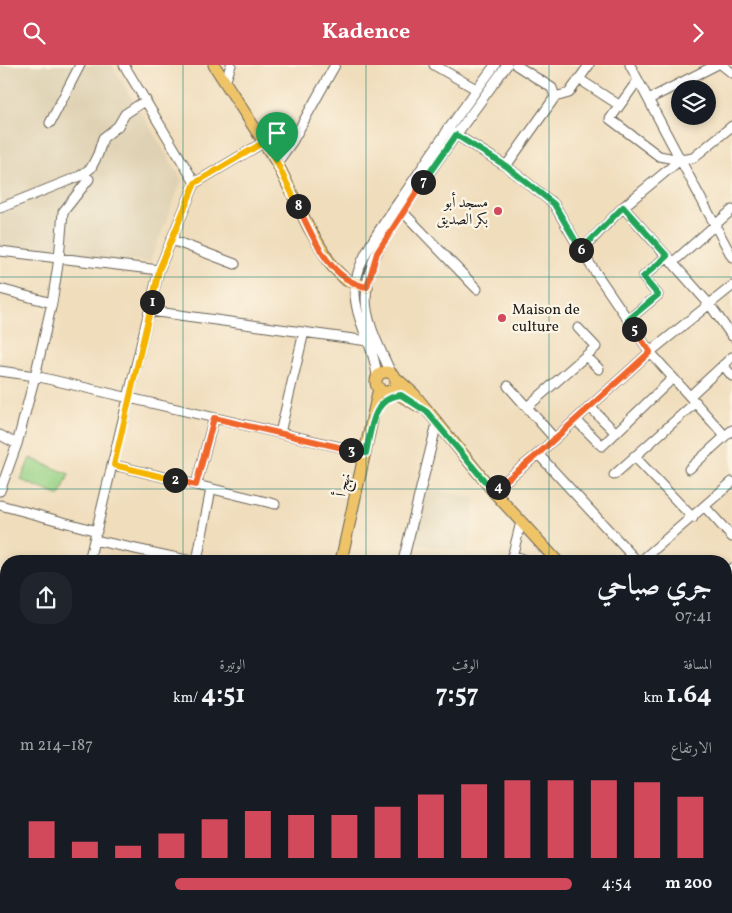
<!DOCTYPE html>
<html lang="ar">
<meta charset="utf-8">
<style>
:root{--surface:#171b24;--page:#20242c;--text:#f1f3f6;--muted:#9ea1a6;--accent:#d1495b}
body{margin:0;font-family:Vollkorn,Amiri,serif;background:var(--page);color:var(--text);direction:rtl;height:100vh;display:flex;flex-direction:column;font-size:19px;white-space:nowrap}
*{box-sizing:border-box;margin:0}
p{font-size:16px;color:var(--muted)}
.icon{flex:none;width:28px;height:28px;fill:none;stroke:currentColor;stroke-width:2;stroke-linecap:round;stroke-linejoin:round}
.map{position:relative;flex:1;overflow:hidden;direction:ltr}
.side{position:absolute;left:0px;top:490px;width:732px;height:359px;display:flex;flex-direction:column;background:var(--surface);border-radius:20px 20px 0 0;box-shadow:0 2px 8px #0003;direction:rtl}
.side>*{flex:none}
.controls{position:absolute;left:671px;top:15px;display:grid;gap:10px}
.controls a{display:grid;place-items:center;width:45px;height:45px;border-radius:50%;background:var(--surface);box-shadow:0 2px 8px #0003;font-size:25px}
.pin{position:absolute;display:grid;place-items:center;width:42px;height:42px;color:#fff;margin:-51px -21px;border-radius:50% 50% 50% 0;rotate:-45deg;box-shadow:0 0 5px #0007}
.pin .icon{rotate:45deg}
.km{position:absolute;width:25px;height:25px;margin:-12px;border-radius:50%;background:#222;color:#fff;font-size:14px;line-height:25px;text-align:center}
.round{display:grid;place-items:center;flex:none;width:52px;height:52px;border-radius:20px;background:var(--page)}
.summary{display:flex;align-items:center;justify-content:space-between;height:85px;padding:0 20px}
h1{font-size:28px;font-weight:700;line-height:38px}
.figures{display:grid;grid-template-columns:repeat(3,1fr);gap:8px;height:85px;padding:5px 20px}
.figures div{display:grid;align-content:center}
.figures b{font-size:25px;font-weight:700}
.figures small{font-size:14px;font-weight:400}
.figures p{font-size:14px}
.chart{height:140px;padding:10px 20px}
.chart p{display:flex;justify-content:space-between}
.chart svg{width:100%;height:90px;margin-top:5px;stroke:var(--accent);stroke-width:6}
ul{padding:0 20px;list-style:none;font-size:16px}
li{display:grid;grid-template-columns:80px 60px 1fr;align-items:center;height:38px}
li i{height:12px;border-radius:6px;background:var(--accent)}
header{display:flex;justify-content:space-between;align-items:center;height:65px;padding:0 20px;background:var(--accent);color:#fff;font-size:22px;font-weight:700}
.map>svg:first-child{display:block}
</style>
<header><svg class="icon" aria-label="forward" viewBox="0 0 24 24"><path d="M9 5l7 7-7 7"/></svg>Kadence<svg class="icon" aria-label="search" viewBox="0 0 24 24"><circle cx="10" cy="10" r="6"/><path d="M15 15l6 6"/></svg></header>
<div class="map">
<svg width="732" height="848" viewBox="0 0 732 848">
<rect width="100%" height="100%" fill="#fcf5e5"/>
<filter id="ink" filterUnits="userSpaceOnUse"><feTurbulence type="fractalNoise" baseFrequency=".02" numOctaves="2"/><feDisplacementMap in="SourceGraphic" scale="10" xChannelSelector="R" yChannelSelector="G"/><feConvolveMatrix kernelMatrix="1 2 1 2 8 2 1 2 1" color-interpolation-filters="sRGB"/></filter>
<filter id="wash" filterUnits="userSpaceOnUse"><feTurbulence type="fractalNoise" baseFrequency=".0096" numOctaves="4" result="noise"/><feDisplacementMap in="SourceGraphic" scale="20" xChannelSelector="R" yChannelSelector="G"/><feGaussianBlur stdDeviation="1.12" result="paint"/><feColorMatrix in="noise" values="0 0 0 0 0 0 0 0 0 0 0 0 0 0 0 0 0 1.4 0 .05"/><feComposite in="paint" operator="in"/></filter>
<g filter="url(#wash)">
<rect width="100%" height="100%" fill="#f0ddbc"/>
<path fill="#dfd2b4" d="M0,0H112L182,115L150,197L0,182Z
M427,424L476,433L467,488L414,478Z
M331,843L332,842L412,843L411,848H330Z"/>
<path fill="#97d185" stroke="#5a7650" d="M30,393L69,409L60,431L21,415Z"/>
</g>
<g filter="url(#ink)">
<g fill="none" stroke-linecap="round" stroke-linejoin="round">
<defs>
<path id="minor" d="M124,0L195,118
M434,0L476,24
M630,0L732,192
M722,0L732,8
M579,14L619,40
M638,15L610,54L659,91L680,95
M225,18L231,0
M555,32L569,28L589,0
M649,34L716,0
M50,58L80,0
M447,64L506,101L554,139L581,186L650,287L725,371
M277,98L292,77L335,0
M506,101L555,32L552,23L516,0
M623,142L710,240L732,271
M0,143L80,111L91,103L98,89L103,73L118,61L125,49L146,35
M402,146L477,224
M172,175L235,199
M0,186L159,205
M581,186L623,142L680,95L693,93L732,61
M672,198L732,145
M0,224L52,238
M150,246L368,276
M628,255L658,230L643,212L667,191
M586,291L599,304
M723,300L732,311
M0,306L35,311L366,388
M391,308C381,285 366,259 366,233C366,186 404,144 429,108C454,72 481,36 507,0
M377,314C376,282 353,254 355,222C358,189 391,149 409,122C437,80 465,40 495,0
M508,321L555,374
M690,331L732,292
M527,342L596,282L578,263
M590,342L616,368
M576,355L602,381L673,313
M280,368L304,267
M0,370L17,379
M538,389L637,496
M634,391L693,453
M114,400L275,439
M689,404L732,365
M614,410L696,337
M196,420L214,353
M0,426L17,379L35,311L52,238L59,193L63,147L89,114
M493,426L538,389L650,287L732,221
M0,440L97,466
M705,442L732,472
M94,475L191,496
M512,490L528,496
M89,496L159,205L195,118L264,77
M197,496L211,424
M403,496L437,358
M511,496L521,457
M641,496L732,417
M726,508L732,503
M726,521L732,527
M0,565L6,566
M0,573L6,575
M726,574L732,581
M726,624L732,630
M0,633L6,635
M726,675L732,670
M0,683L6,684
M726,720L732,727
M726,777L732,786
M149,842L177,848
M266,842L289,848
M498,842L500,848
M537,842L538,848
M578,842V848
M0,848L6,822
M10,848L12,842
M67,848L68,842
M104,848L106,842
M190,848L191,842
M234,848L235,842
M325,848L327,842
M418,848L419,842
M633,848L637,842
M668,848L669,842"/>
<path id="major" d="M214,0L277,98L309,163L332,201L346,215L367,222
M376 317a10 10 0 1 1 20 0a10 10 0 1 1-20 0Z
M395,312L414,329L493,426L557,496
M391,325L420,342
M341,496L379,323
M726,680L732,681
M261,848L263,842"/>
</defs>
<use href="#minor" stroke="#666054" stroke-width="11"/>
<use href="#major" stroke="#666054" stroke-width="13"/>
<use href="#minor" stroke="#fff" stroke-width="9"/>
<use href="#major" stroke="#efc469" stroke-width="11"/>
</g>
</g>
<g fill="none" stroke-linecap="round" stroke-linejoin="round" filter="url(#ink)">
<defs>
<path id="split-1" d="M152,237L159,205L195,118L264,77L277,98"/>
<path id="split-2" d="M152,237L114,400L175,415"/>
<path id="split-3" d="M175,415L196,420L214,353L351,385"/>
<path id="split-4" d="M351,385L366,388C371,365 372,333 401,330L427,347L493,426L498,422"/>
<path id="split-5" d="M498,422L538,389L650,287L634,264"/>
<path id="split-6" d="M581,185L623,142L667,191L643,212L658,230L628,255L634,264"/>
<path id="split-7" d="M423,117L456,70L506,101L554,139L581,185"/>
<path id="split-8" d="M298,141C313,172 329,215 367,222L377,188L423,117"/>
<path id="split-9" d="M277,98L298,141"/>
</defs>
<use href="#split-1" stroke="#fff" stroke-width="10"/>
<use href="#split-2" stroke="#fff" stroke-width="10"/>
<use href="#split-3" stroke="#fff" stroke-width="10"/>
<use href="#split-4" stroke="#fff" stroke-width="10"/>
<use href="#split-5" stroke="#fff" stroke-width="10"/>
<use href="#split-6" stroke="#fff" stroke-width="10"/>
<use href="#split-7" stroke="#fff" stroke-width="10"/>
<use href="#split-8" stroke="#fff" stroke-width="10"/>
<use href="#split-9" stroke="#fff" stroke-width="10"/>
<use href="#split-1" stroke="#f5b400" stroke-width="6"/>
<use href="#split-2" stroke="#f5b400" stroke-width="6"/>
<use href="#split-3" stroke="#f0652b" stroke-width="6"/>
<use href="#split-4" stroke="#22a559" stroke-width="6"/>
<use href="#split-5" stroke="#f0652b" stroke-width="6"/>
<use href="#split-6" stroke="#22a559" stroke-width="6"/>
<use href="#split-7" stroke="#22a559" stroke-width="6"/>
<use href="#split-8" stroke="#f0652b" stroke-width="6"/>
<use href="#split-9" stroke="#f5b400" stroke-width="6"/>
</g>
<path fill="none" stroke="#0f766e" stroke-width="1" stroke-opacity="0.55" d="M183,0V496M366,0V496M549,0V496M0,212H732M0,424H732M0,636H6M726,636H732M183,842V848M366,842V848M549,842V848"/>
<g fill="#d1495b" stroke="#fcf5e5" stroke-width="2">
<circle cx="498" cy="146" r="5"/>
<circle cx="502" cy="253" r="5"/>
</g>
<g text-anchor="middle" stroke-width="4.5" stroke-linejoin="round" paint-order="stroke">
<g font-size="15" fill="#1c1c1c" stroke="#fcf5e5" text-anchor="end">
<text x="488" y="142">مسجد أبو<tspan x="488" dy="17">بكر الصديق</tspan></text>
<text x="512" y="249" text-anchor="start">Maison de<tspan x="512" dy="17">culture</tspan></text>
</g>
<g font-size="15" fill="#1c1c1c" stroke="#fcf5e5">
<text transform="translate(343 420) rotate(-77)" y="5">نهج أ</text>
</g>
</g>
</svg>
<div class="controls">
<a><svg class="icon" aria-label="layers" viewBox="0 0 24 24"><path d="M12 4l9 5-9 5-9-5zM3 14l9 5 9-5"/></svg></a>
</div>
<div class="pin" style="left:277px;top:98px;background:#1e9e55"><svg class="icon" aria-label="arrive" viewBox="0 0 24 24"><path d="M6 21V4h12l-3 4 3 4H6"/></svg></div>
<b class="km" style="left:152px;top:237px">1</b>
<b class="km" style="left:175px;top:415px">2</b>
<b class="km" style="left:351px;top:385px">3</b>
<b class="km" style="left:498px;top:422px">4</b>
<b class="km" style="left:634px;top:264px">5</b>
<b class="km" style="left:581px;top:185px">6</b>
<b class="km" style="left:423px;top:117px">7</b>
<b class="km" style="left:298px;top:141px">8</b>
<section class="side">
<div class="summary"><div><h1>جري صباحي</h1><p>07:41</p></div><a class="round"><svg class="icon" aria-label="share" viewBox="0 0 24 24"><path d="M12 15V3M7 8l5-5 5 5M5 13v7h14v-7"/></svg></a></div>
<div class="figures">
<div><p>المسافة</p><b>1.64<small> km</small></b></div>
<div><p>الوقت</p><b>7:57</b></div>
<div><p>الوتيرة</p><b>4:51<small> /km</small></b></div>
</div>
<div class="chart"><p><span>الارتفاع</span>187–214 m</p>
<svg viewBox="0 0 160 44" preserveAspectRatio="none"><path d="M5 44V26M15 44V36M25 44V38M35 44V32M45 44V25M55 44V21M65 44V23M75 44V23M85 44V19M95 44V13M105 44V8M115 44V6M125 44V6M135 44V6M145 44V7M155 44V14"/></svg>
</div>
<ul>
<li><b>200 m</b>4:54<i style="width:72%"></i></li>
</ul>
</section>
</div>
